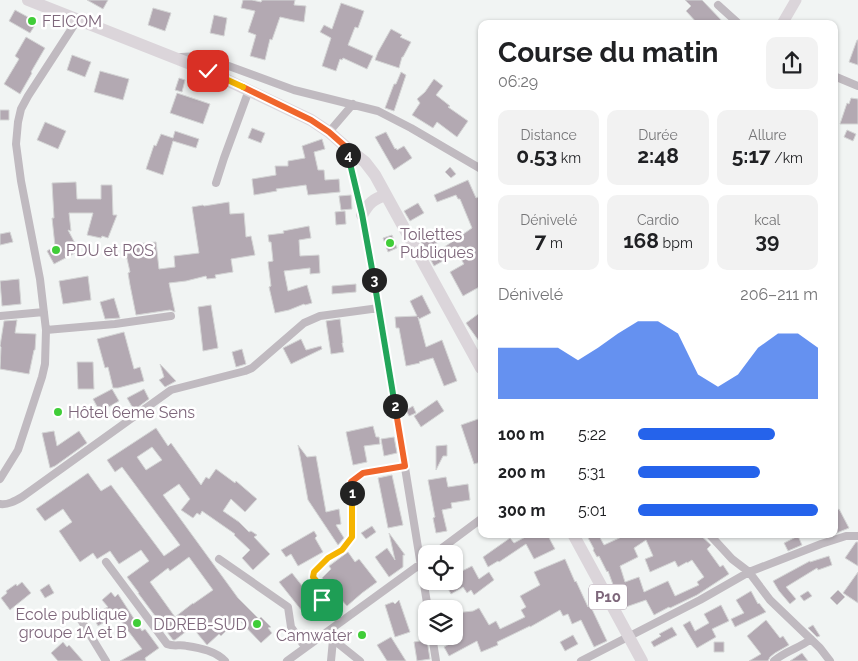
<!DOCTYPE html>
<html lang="fr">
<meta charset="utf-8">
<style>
:root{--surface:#fff;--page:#f2f2f2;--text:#202124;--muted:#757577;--accent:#2563eb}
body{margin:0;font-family:Raleway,sans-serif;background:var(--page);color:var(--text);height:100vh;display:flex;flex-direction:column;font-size:19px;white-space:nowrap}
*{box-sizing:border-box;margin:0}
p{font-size:16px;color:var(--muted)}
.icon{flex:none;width:28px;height:28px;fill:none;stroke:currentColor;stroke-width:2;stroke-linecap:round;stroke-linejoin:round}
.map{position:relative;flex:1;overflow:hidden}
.details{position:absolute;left:478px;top:20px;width:360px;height:518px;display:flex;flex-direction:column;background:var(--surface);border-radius:10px;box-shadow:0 1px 4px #0004}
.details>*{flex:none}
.controls{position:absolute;left:418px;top:545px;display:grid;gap:10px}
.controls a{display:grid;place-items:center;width:45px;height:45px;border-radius:10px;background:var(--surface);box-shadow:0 1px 4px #0004;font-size:25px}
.pin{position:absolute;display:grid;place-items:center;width:42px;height:42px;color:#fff;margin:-21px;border-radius:10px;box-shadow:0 2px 8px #0006}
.km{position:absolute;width:25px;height:25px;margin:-12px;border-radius:50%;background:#222;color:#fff;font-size:14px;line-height:25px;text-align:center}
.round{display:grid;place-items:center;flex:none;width:52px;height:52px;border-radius:10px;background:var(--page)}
.summary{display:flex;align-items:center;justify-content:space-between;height:85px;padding:0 20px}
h1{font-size:28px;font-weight:700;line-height:38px}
.figures{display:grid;grid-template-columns:repeat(3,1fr);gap:8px;height:85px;padding:5px 20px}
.figures div{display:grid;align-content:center;border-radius:10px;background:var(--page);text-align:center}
.figures b{font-size:21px;font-weight:700}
.figures small{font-size:14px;font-weight:400}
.figures p{font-size:14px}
.chart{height:140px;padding:10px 20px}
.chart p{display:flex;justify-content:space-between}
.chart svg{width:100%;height:90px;margin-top:5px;fill:var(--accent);opacity:.7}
ul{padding:0 20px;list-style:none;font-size:16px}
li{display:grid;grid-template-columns:80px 60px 1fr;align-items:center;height:38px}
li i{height:12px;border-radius:6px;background:var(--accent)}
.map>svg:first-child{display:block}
</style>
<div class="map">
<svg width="858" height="661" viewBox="0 0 858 661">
<rect width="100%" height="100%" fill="#f1f4f3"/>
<path fill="#b3a9b2" stroke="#d4d5d5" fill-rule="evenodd" d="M87,0H108L103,9Z
M243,0H252L261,2L262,0H295L294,5L306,6L304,22L293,20L280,17L272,40L270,39L265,60L250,56L256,35L248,32L255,11L241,8Z
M685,0H702L725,24H698L686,11L691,6Z
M341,3L364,11L358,28L355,27L348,45L373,56L367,69L343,58L342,60L340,59L336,71L322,66L331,38L320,32L324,25L332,29Z
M153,8L171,13L165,31L148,25Z
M15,10L37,22L30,33L9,21Z
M214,15L227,18L224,36L210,33Z
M391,29L402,35L400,37L411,42L403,57H402L399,68L375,60L378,52Z
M26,37L45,48L31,72L32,73L20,94L4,84L19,59L15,56Z
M857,40H858V65L849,62Z
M72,55L91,62L85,77L67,70Z
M100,71L129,79L123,100L94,92Z
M401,72L406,75L394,111L385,108L394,84H396Z
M179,78L185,80L182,92L175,90Z
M434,79L443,86L436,95L450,106L448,107L468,121L457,137L437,122L433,128L412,115L420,103L417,99L425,92Z
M177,93L210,104L203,124L170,113Z
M851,98L858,99V124H840L847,103L849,104Z
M0,110H9V120H0Z
M45,122L66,131L58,149L37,140Z
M252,128L265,133L261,143L248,138Z
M847,130L856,134L853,141L844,137Z
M175,131L199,139L196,148L173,141L163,175L146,169L154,145L156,146L161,134L173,138Z
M386,132L395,149L396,148L397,150L404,146L412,158L394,170L375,137Z
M322,139L325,149L314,152L318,170H324L325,180L339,179L340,192L308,195L306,185L276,189L277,191L254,195L252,179L276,175L275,166H288V161L305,158L302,146Z
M450,167L456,174L451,178L445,172Z
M468,180L476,198L478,197L481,204V286L463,296L450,272L464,264L457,253L434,266L421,242L433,236L440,250L472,228L460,199H458L456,195L437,202L434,195Z
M76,182L77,199H101V185H112L113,215H117L108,238L102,236L101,238L87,235L93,213H69L71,231L68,230L79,251L54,264L47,251L55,246L52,218H54L52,183Z
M351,195L352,209L341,210L339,196Z
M229,202L230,214L244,213L246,237L251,236L255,255L231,259L233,272L215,275L216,278L207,279L206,276L186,281L169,283L175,312L170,310L136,315L130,285L128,273L130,272L124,245L156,242L159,269L175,267L174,256L199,253L192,207L203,205L204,206Z
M418,203L424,213L410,221L404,211Z
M345,211L346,224L336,225L335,212Z
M309,226L311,238L299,240L300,256L319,255L320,273L310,274V268L284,271L288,291L307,285L312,303L305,305L304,304L289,310L275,313L269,287L271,286L268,262L273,261L271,242H269L268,235L284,233L283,231Z
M10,232L13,242L0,245V234Z
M392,235L397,248L388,252L383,238Z
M88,276L91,300L63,304L59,281Z
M19,279L21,304L2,306L0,281Z
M356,284V292L332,294V286Z
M422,295L431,313L419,319L418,317L426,347L442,340L457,381L444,386L433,358L419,362L420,363L406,366L399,328H396L395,317L417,316L410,301Z
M114,298L120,318L105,319L100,302Z
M211,305L218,348L203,351L198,307Z
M481,312V344L466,323Z
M340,319L343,343H342L344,352L331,354L326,321Z
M17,320L15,333L36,334L35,350H34L29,374L0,369L1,347L0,346L4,321Z
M124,332L134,369L140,367L144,381L118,388H113L108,367L105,368L97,339Z
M301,339L306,350L321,346L322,349L291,364L283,348Z
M242,349L246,364L236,367L232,352Z
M77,362H93L94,389H78Z
M160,364L176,381L165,387L159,380L164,377Z
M112,389L119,401L100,412L93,399Z
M144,389L149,399L134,410L127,398Z
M437,400L444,411L421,427L414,416Z
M413,406L416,413L409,416L406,410Z
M481,418V462L474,464L461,425Z
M373,426L376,437H379L380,444L364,446L367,462L353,465L346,432Z
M156,428L168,446L171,443L201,485L206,477L209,479L216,469L235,483L236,481L257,499L245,512L231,499L223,511L239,522L249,532L251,531L257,535L254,537L270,554L253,570L242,558L250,550L234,535L235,534L202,511L200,515L197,513L193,518L181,510L190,499L179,484L163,495L238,598L259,619L261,617L271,627L268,628L272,633L261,643L237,618L224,629L226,631L221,636L219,634L207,645L192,627L175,640H173L138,593H139L127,577L149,561L141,550L119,564L110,551L97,559L93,553L80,562L59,531L72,522L63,509L45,521L36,509L88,473L101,491L111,485L164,556L180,545L122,467L115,472L107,460ZM152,447L162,460L146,470L137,457ZM189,557L213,590L193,604V603L175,617L150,582L168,568L170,571Z
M54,431L57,446L79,431L87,443L55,466L50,468L42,433Z
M394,437L397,453L384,456L381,439Z
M298,445L307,457L316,456L326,512L339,509L341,524L336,525L344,538L338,545L308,500Z
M447,445V456H443L436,470V446Z
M392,475L403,525L388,528L378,478Z
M446,477L448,487L468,484L470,500L451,503L452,508L442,510L447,531L436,533L433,518L435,517L428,480Z
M839,509L849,528L834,534V512Z
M372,526L376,532L366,539L361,533Z
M314,531L317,536L315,538L323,552L298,566L291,554L286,557L281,550Z
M389,533L405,555H403V567L389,577L375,557L387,548L395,560Z
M531,534H547L555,549L534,559L526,544L499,562L498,561L488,567L483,557L510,538L514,543Z
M586,534H598L604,545L628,534H699L711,545L707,549L720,567L723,565L729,574L697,595L670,608L669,607L654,615L646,600L623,608L619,601L608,571L607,572L599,556L597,557L593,550L594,549ZM646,540L653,556L645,559L650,572L675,561L678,567L687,562V563L692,560L704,577L697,582L699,585L675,596L668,581L644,592L639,577L625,582L620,566L638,557L634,548Z
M798,536L802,545L788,551L784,543Z
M856,542H858V566L845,558Z
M348,552L355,562L359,559L377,582L362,593L347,606L322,578L331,569L329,566Z
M829,556L832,565L818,570L817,568L786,587L796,599L790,604L779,591L773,581L810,561V562Z
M565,559L575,582L576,581L588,607L590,605L607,641L594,647L581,620L572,624L568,614L563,616L560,610L530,627V626L497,642L498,645L481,652L477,641L449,656L444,647L451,643L448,636H457L455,613L473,611L479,608L489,625L496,621L500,629L525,617L521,610L526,607L520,596L540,585L534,572Z
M472,566L479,579L489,572L494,580L474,595L471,590L467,593L463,587L451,594L444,581H454V575Z
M858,572V603L843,593Z
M292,573L314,601L302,611L279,582Z
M22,582L31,593L10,610L1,598L7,593L6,591L16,584L17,586Z
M49,584L54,593L45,598L40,590Z
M838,590L845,597L837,605L830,598Z
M751,591L758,604L759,603L766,612L735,627L731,619L744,613L736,600Z
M808,591L812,596L804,601L800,596Z
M111,592L115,597L118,594L142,631L145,629L159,648L145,658L146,661H120L142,649L116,615L98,626L92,615L108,607L102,600Z
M399,600L410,632L395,637L385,605L393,602L395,604Z
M721,605L729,621L712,629L716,637L697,648L683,625L690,621L695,631L709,623L704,614Z
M766,620L780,638L783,636L789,645L775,653L770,657L768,661H749L761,654L747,636Z
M813,625L820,636L817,637L808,628Z
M672,627L677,635L654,647L651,642L661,636L659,634Z
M573,635L578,644L565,651L560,642Z
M391,637L406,661H387L377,645Z
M427,640L430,659L417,661L414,642Z
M63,642L67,647L69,645L83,661H58L51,653Z
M714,642H724V652H714Z
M802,653L808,661H790Z"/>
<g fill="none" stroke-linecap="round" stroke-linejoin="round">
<path stroke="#c0bac0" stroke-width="8" d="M718,5L739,24
M181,57L199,56L207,58L294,90L378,111L411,128L481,169
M834,76L858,86
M329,132L353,104
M346,147L353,177L362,215L379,308L428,609
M216,183L224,158L249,90
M0,316L44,312
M46,330L115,324L171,316
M0,479L18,450L42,377L45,364L46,330L40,279L21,181L16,144L18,122L21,109L28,96L78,19
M0,504C8,505 15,501 22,497L171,390L245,371L252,368L304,323L320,316L379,308
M709,534L732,559L749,572L770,600L820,648L830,661
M434,554L481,519
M219,559L288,607L291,627L305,647
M106,562L167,644C174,647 180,644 187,646C200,648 216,651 225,661
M81,620L106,661
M340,622L322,600L318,591V583L313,577L314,572L328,558L342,550L352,537L351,483L363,473L405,466
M325,633L360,661
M432,636L436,661
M287,661L426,560
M331,661L333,640
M581,661L700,600L749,572L821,544L846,536H858
M774,661C785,651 800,648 811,639"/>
<path stroke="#dbd5da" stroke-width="11" d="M782,24L796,0"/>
<path stroke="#dbd5da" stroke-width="12" d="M28,0L208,71L311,120L329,132L346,147L365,162L375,175L481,368
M362,215C369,203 373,199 386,195
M573,534L642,661"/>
</g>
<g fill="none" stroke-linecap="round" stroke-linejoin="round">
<defs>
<path id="split-1" d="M322,600L318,591V583L313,577L314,572L328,558L342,550L352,537V493"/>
<path id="split-2" d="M352,493L351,482L363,473L405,466L395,406"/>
<path id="split-3" d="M374,280L395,406"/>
<path id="split-4" d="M348,155L362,214L374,280"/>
<path id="split-5" d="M243,87L311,120L329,132L346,147L348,155"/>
<path id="split-6" d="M208,71L243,87"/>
</defs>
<use href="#split-1" stroke="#fff" stroke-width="10"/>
<use href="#split-2" stroke="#fff" stroke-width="10"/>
<use href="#split-3" stroke="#fff" stroke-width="10"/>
<use href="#split-4" stroke="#fff" stroke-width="10"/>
<use href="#split-5" stroke="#fff" stroke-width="10"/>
<use href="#split-6" stroke="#fff" stroke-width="10"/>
<use href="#split-1" stroke="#f5b400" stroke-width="6"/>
<use href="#split-2" stroke="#f0652b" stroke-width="6"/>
<use href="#split-3" stroke="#22a559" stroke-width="6"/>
<use href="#split-4" stroke="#22a559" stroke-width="6"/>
<use href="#split-5" stroke="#f0652b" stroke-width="6"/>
<use href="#split-6" stroke="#f5b400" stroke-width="6"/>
</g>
<g fill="#40cd38" stroke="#fff" stroke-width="2">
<circle cx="32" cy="21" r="5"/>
<circle cx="390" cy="243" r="5"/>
<circle cx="56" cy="250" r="5"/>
<circle cx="58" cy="412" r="5"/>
<circle cx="137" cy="623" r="5"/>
<circle cx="257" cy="624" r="5"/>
<circle cx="362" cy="635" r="5"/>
</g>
<g text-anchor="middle" stroke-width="5" stroke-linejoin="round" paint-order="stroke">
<rect fill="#fff" stroke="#a595a3" stroke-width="1" x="589" y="584.5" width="38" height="25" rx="4"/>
<g font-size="15" font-weight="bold" fill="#7e677b">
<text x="608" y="602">P10</text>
</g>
<g font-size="16" fill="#7e677b" stroke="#fff" text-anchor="start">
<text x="42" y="27">FEICOM</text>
<text x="400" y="240">Toilettes<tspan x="400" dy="18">Publiques</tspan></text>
<text x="66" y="256">PDU et POS</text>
<text x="68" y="418">Hôtel 6eme Sens</text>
<text x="127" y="620" text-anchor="end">Ecole publique<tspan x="127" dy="18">groupe 1A et B</tspan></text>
<text x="247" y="630" text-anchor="end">DDREB-SUD</text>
<text x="352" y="641" text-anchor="end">Camwater</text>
</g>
</g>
</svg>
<div class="controls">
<a><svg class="icon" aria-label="locate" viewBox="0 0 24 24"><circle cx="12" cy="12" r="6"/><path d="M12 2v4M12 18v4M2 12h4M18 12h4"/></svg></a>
<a><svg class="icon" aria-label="layers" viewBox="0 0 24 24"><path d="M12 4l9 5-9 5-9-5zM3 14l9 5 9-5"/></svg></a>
</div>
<div class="pin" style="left:322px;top:600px;background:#1e9e55"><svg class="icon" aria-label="arrive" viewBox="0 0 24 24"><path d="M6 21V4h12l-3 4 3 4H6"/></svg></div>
<div class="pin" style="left:208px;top:71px;background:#d93025"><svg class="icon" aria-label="check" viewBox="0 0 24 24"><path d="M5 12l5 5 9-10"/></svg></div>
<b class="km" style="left:352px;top:493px">1</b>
<b class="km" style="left:395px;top:406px">2</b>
<b class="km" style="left:374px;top:280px">3</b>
<b class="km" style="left:348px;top:155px">4</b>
<section class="details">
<div class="summary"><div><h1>Course du matin</h1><p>06:29</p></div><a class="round"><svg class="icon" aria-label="share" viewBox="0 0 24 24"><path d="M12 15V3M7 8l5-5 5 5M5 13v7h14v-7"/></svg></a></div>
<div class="figures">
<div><p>Distance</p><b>0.53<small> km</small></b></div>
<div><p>Durée</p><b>2:48</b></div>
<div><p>Allure</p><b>5:17<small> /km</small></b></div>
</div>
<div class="figures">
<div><p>Dénivelé</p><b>7<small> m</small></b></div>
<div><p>Cardio</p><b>168<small> bpm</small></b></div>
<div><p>kcal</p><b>39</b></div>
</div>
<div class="chart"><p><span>Dénivelé</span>206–211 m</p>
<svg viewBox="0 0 160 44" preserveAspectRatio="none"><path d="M0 44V19L10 19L20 19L30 19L40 25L50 19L60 12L70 6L80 6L90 12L100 32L110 38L120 32L130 19L140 12L150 12L160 19V44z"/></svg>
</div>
<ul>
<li><b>100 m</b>5:22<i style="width:76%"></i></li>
<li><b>200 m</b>5:31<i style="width:68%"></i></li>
<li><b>300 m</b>5:01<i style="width:100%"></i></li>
</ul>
</section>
</div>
